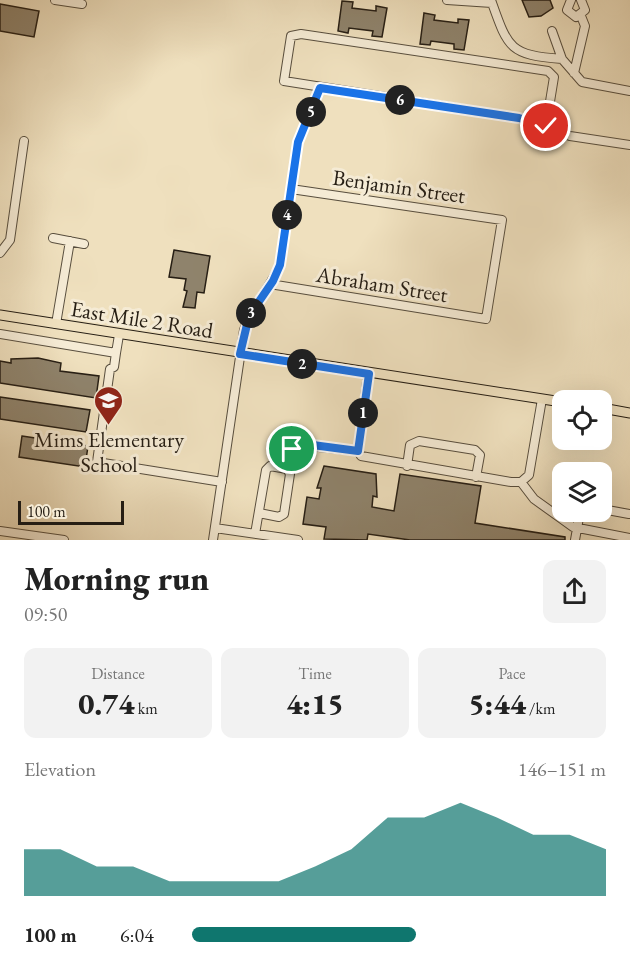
<!DOCTYPE html>
<meta charset="utf-8">
<style>
:root{--surface:#fff;--page:#f2f2f2;--text:#222;--muted:#767676;--accent:#0f766e}
body{margin:0;font-family:"EB Garamond",serif;background:var(--page);color:var(--text);height:100vh;display:flex;flex-direction:column;font-size:22px;white-space:nowrap}
*{box-sizing:border-box;margin:0}
p{font-size:20px;color:var(--muted)}
.icon{flex:none;width:33px;height:33px;fill:none;stroke:currentColor;stroke-width:2;stroke-linecap:round;stroke-linejoin:round}
.map{position:relative;height:540px;overflow:hidden}
.details{display:flex;flex-direction:column;background:var(--surface);flex:1}
.details>*{flex:none}
.tools{position:absolute;left:552px;top:390px;display:grid;gap:12px}
.tools a{display:grid;place-items:center;width:60px;height:60px;border-radius:12px;background:var(--surface);box-shadow:0 6px 24px #0002;font-size:30px}
.scale{position:absolute;left:18px;bottom:15px;width:106px;box-sizing:border-box;padding-left:6px;border:3px solid #261e14;border-top:0;font-size:16px;line-height:21px;white-space:nowrap;color:#261e14;-webkit-text-stroke:4px #f5ebd5;paint-order:stroke}
.pin{position:absolute;display:grid;place-items:center;width:51px;height:51px;color:#fff;margin:-26px;border:3px solid #fff;border-radius:50%;box-shadow:0 2px 6px #0007}
.km{position:absolute;width:30px;height:30px;margin:-15px;border-radius:50%;background:#222;color:#fff;font-size:16px;line-height:30px;text-align:center}
.round{display:grid;place-items:center;flex:none;width:63px;height:63px;border-radius:12px;background:var(--page)}
.head{display:flex;align-items:center;justify-content:space-between;height:102px;padding:0 24px}
h1{font-size:33px;font-weight:800;line-height:45px}
.figures{display:grid;grid-template-columns:repeat(3,1fr);gap:9px;height:102px;padding:6px 24px}
.figures div{display:grid;align-content:center;border-radius:12px;background:var(--page);text-align:center}
.figures b{font-size:30px;font-weight:800}
.figures small{font-size:16px;font-weight:400}
.figures p{font-size:16px}
.chart{height:168px;padding:12px 24px}
.chart p{display:flex;justify-content:space-between}
.chart svg{width:100%;height:108px;margin-top:6px;fill:var(--accent);opacity:.7}
ul{padding:0 24px;list-style:none;font-size:20px}
li{display:grid;grid-template-columns:96px 72px 1fr;align-items:center;height:45px}
li i{height:15px;border-radius:8px;background:var(--accent)}
.map>svg:first-child{display:block}
</style>
<div class="map">
<svg width="630" height="540" viewBox="0 0 630 540">
<rect width="100%" height="100%" fill="#efe0be"/>
<filter id="stains"><feTurbulence type="fractalNoise" baseFrequency=".00333" numOctaves="4"/><feColorMatrix values="0 0 0 0 .2 0 0 0 0 .09 0 0 0 0 .02 0 0 0 .5 -.17"/></filter>
<radialGradient id="worn" r=".72"><stop offset=".6" stop-color="#630" stop-opacity="0"/><stop offset="1" stop-color="#630" stop-opacity=".3"/></radialGradient>
<path fill="#8f836c" stroke="#261e14" stroke-width="1.5" d="M522,0H550L553,8L541,16L529,17Z
M342,1L353,2L352,8L376,11V6L387,8L382,37L372,36L373,31L349,28L348,33L338,31Z
M0,4L39,11L34,37L0,31Z
M424,13L435,15L434,20L458,23V19L469,20L464,50L454,49V44L431,41L430,45L420,44Z
M174,250L210,256L204,293L197,292L195,308L183,307L187,291L184,290L186,279L169,277Z
M38,358L61,363L60,371L99,376L96,398L0,383V361L11,363V359Z
M0,397L90,410L86,432L0,419Z
M22,436L88,446L85,467L19,457Z
M324,466L376,474L377,497L373,496L372,507L394,511L400,474L481,486L475,523L565,537V540H410L368,534L367,540L324,539L326,527L303,524L307,497L319,499L321,488H317Z"/>
<g fill="none" stroke-linecap="round" stroke-linejoin="round">
<defs>
<path id="minor" d="M55,0L82,4
M447,0L492,3
M491,0C508,48 509,55 562,59L582,82L630,91
M571,0L567,10L576,17L585,10L581,0
M552,31L562,59
M574,73L585,26L581,16
M546,126L554,77L548,71L301,34L291,36L284,81L519,118L570,136L630,145
M53,238L84,244
M0,253L10,240L24,141
M273,281L276,285L486,319L502,220L291,189
M56,324L70,241
M0,334L116,353L119,335
M116,353L114,367L110,369L97,462L222,482
M368,374L358,451L361,456L511,482H521L529,475L542,399
M407,466L410,445L419,441L475,450L480,455L476,477
M287,469L290,452L299,445L358,451
M521,482L534,499L573,527L630,538
M602,509L629,514
M215,528L298,540
M0,531L64,540
M255,534L266,470L270,466L287,469L290,474L284,514L279,517L259,513
M213,540L244,330C252,306 270,288 280,265L298,142L320,88
M575,540L580,512"/>
<path id="major" d="M0,315L562,402
M602,408L630,413"/>
</defs>
<use href="#minor" stroke="#584e3e" stroke-width="10"/>
<use href="#major" stroke="#261e14" stroke-width="11"/>
<use href="#minor" stroke="#f5ebd5" stroke-width="8"/>
<use href="#major" stroke="#efe0be" stroke-width="9"/>
</g>
<g fill="none" stroke-linecap="round" stroke-linejoin="round">
<defs>
<path id="route" d="M292,449L305,444L358,451L369,374L240,354L249,316L273,281L280,265L298,142L320,88L519,118L546,126"/>
</defs>
<use href="#route" stroke="#fff" stroke-width="12"/>
<use href="#route" stroke="#1a73e8" stroke-width="8"/>
</g>
<defs>
<symbol id="school-pin" viewBox="-11 -11 22 30"><path d="M0 17L-7.5 6A9.5 9.5 0 1 1 7.5 6Z" fill="#8f2418" stroke="#f5ebd5"/><path d="M0-5L7-2L0 1L-7-2ZM-4 1L0 2.5L4 1V4Q0 6-4 4Z" fill="#fff"/></symbol>
</defs>
<g fill-rule="evenodd">
<use href="#school-pin" x="92" y="384" width="33" height="45"/>
</g>
<g text-anchor="middle" stroke-width="6" stroke-linejoin="round" paint-order="stroke">
<g font-size="22" fill="#261e14" stroke="#f5ebd5">
<text transform="translate(399 186) rotate(8)" y="8">Benjamin Street</text>
<text transform="translate(382 284) rotate(9)" y="8">Abraham Street</text>
<text transform="translate(142 319) rotate(9)" y="8">East Mile 2 Road</text>
</g>
<g font-size="22" fill="#261e14" stroke="#f5ebd5">
<text x="109" y="447">Mims Elementary<tspan x="109" dy="25">School</tspan></text>
</g>
</g>
<rect width="100%" height="100%" filter="url(#stains)"/>
<rect width="100%" height="100%" fill="url(#worn)"/>
</svg>
<div class="tools">
<a><svg class="icon" aria-label="locate" viewBox="0 0 24 24"><circle cx="12" cy="12" r="6"/><path d="M12 2v4M12 18v4M2 12h4M18 12h4"/></svg></a>
<a><svg class="icon" aria-label="layers" viewBox="0 0 24 24"><path d="M12 4l9 5-9 5-9-5zM3 14l9 5 9-5"/></svg></a>
</div>
<div class="scale">100 m</div>
<div class="pin" style="left:292px;top:449px;background:#1e9e55"><svg class="icon" aria-label="arrive" viewBox="0 0 24 24"><path d="M6 21V4h12l-3 4 3 4H6"/></svg></div>
<div class="pin" style="left:546px;top:126px;background:#d93025"><svg class="icon" aria-label="check" viewBox="0 0 24 24"><path d="M5 12l5 5 9-10"/></svg></div>
<b class="km" style="left:363px;top:413px">1</b>
<b class="km" style="left:302px;top:364px">2</b>
<b class="km" style="left:251px;top:313px">3</b>
<b class="km" style="left:287px;top:215px">4</b>
<b class="km" style="left:311px;top:112px">5</b>
<b class="km" style="left:400px;top:100px">6</b>
</div>
<section class="details">
<div class="head"><div><h1>Morning run</h1><p>09:50</p></div><a class="round"><svg class="icon" aria-label="share" viewBox="0 0 24 24"><path d="M12 15V3M7 8l5-5 5 5M5 13v7h14v-7"/></svg></a></div>
<div class="figures">
<div><p>Distance</p><b>0.74<small> km</small></b></div>
<div><p>Time</p><b>4:15</b></div>
<div><p>Pace</p><b>5:44<small> /km</small></b></div>
</div>
<div class="chart"><p><span>Elevation</span>146–151 m</p>
<svg viewBox="0 0 160 44" preserveAspectRatio="none"><path d="M0 44V25L10 25L20 32L30 32L40 38L50 38L60 38L70 38L80 32L90 25L100 12L110 12L120 6L130 12L140 19L150 19L160 25V44z"/></svg>
</div>
<ul>
<li><b>100 m</b>6:04<i style="width:54%"></i></li>
</ul>
</section>
